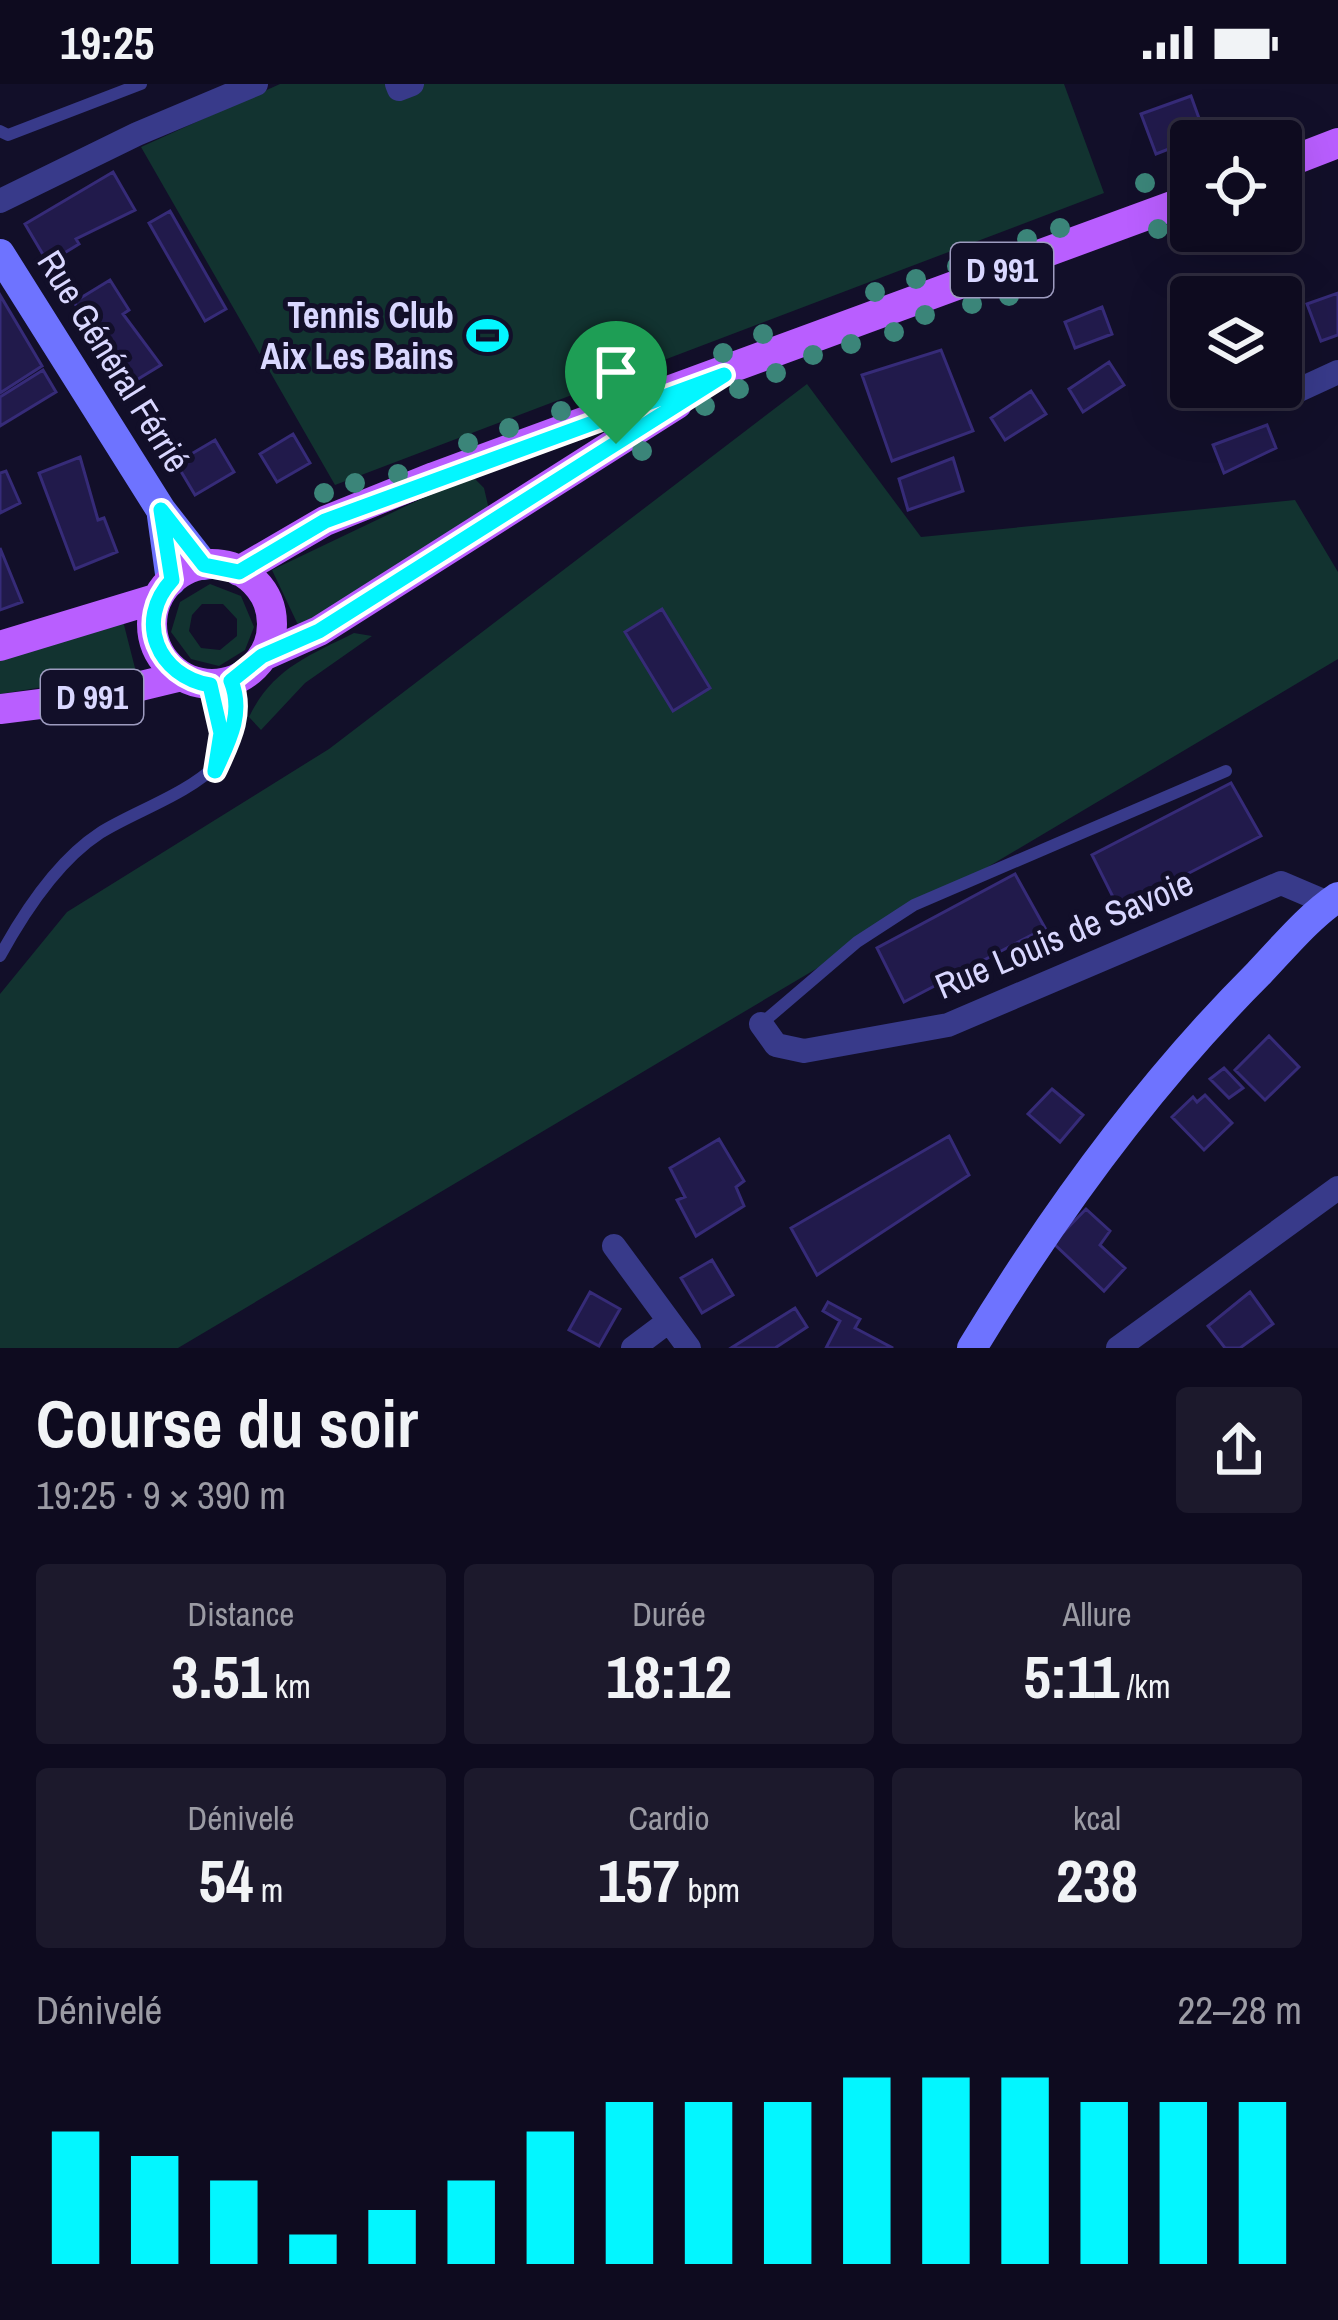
<!DOCTYPE html>
<html lang="fr">
<meta charset="utf-8">
<style>
:root{--surface:#0e0b1f;--page:#1c192c;--text:#f1f3f6;--muted:#9b9ba4;--line:#2e2b3d;--accent:#03f6ff}
body{margin:0;font-family:"Archivo Narrow",sans-serif;background:var(--page);color:var(--text);height:100vh;display:flex;flex-direction:column;font-size:45px;white-space:nowrap}
*{box-sizing:border-box;margin:0}
p{font-size:39px;color:var(--muted)}
.icon{flex:none;width:66px;height:66px;fill:none;stroke:currentColor;stroke-width:2;stroke-linecap:round;stroke-linejoin:round}
.map{position:relative;height:1264px;overflow:hidden}
.sheet{display:flex;flex-direction:column;background:var(--surface);flex:1}
.sheet>*{flex:none}
.controls{position:absolute;left:1170px;top:36px;display:grid;gap:24px}
.controls a{display:grid;place-items:center;width:132px;height:132px;border-radius:12px;background:var(--surface);box-shadow:0 12px 48px #0002,0 0 0 3px var(--line);font-size:60px}
.pin{position:absolute;display:grid;place-items:center;width:102px;height:102px;color:#fff;margin:-123px -51px;border-radius:50% 50% 50% 0;rotate:-45deg;box-shadow:0 0 12px #0007}
.pin .icon{rotate:45deg}
.round{display:grid;place-items:center;flex:none;width:126px;height:126px;border-radius:12px;background:var(--page)}
.headline{display:flex;align-items:center;justify-content:space-between;height:204px;padding:0 36px}
h1{font-size:66px;font-weight:700;line-height:90px}
.metrics{display:grid;grid-template-columns:repeat(3,1fr);gap:18px;height:204px;padding:12px 36px}
.metrics div{display:grid;align-content:center;border-radius:12px;background:var(--page);text-align:center}
.metrics b{font-size:60px;font-weight:700}
.metrics small{font-size:33px;font-weight:400}
.metrics p{font-size:33px}
.chart{height:336px;padding:24px 36px}
.chart p{display:flex;justify-content:space-between}
.chart svg{width:100%;height:216px;margin-top:12px;stroke:var(--accent);stroke-width:6}
.status{display:flex;justify-content:space-between;align-items:center;height:84px;padding:0 60px;background:var(--surface);direction:ltr}
.status svg{height:33px;fill:currentColor}
.map>svg:first-child{display:block}
</style>
<div class="status"><b>19:25</b><svg viewBox="0 0 49 12"><path d="M0 12V9h3v3zM5 12V6h3v6zM10 12V3h3v9zM15 12V0h3v12zM26 1h20v11H26zM47 4h2v5h-2z"/></svg></div>
<div class="map">
<svg width="1338" height="1264" viewBox="0 0 1338 1264">
<rect width="100%" height="100%" fill="#120f29"/>
<path fill="#123330" fill-rule="evenodd" d="M280,0H1064L1104,109L335,401L141,63Z
M807,300L921,453L1295,416L1338,488V575L178,1264H0V910L67,828L329,665Z
M471,391L484,404L490,430L299,543L272,486Z
M210,500L241,512L254,543L245,566L219,582L191,575L171,548L180,518ZM202,520H223L237,535V552L220,566L201,564L189,547L192,531Z
M123,537L136,588L0,610V577Z
M354,549L372,552L305,599L261,646L249,633C272,585 308,572 354,549Z"/>
<path fill="#211a4b" stroke="#362b78" stroke-width="3" d="M1191,12L1205,51L1156,70L1141,30Z
M113,88L135,126L76,155L79,160L48,179L25,140Z
M170,127L226,225L205,237L149,139Z
M110,196L129,226L123,230L161,281L125,303L74,218Z
M1338,209V251L1321,257L1307,220Z
M0,211L42,282L0,309Z
M1102,223L1112,250L1075,264L1065,238Z
M941,266L973,347L892,377L862,291Z
M1109,278L1124,301L1083,328L1069,305Z
M43,286L56,308L0,342V313Z
M1031,307L1046,330L1005,356L991,334Z
M1267,341L1276,364L1224,389L1213,361Z
M293,350L310,379L277,398L260,370Z
M215,356L234,388L195,411L176,379Z
M80,373L98,436L104,434L117,468L75,485L39,389Z
M953,374L963,407L908,426L899,395Z
M6,387L20,419L0,429V389Z
M0,464L22,518L0,526Z
M662,525L710,604L673,627L625,548Z
M1231,699L1261,752L1119,825L1092,771Z
M1015,790L1045,844L904,918L877,864Z
M1269,952L1299,983L1265,1016L1235,986Z
M1224,984L1243,1004L1229,1014L1210,995Z
M1052,1005L1083,1031L1060,1058L1028,1030Z
M1205,1011L1232,1039L1204,1066L1172,1033L1193,1013L1197,1018Z
M949,1052L969,1091L817,1191L791,1144Z
M719,1055L744,1097L736,1103L744,1122L696,1152L677,1116L685,1113L670,1084Z
M1086,1125L1110,1147L1100,1161L1125,1184L1104,1207L1053,1159Z
M712,1176L733,1211L702,1229L681,1194Z
M590,1208L620,1225L599,1262L569,1246Z
M1250,1208L1273,1240L1240,1264H1225L1208,1242Z
M828,1218L860,1235L855,1244L893,1264H826L840,1237L823,1227Z
M795,1224L807,1243L775,1264H731Z"/>
<g fill="none" stroke-linecap="round" stroke-linejoin="round">
<path stroke="#383a8a" stroke-width="12" d="M0,47L8,51L141,0
M210,600L218,622V668
M0,872C24,828 57,777 100,749C155,714 269,689 231,597
M761,940L857,858L914,821L1226,687"/>
<path stroke="#383a8a" stroke-width="24" d="M397,0L399,5L412,0
M0,117L137,50L256,0
M1288,311L1338,288
M761,940L776,961L804,967L948,941L1281,799L1328,819
M614,1162L689,1264
M633,1264L669,1237
M1118,1264L1338,1104"/>
<path stroke="#6e73ff" stroke-width="30" d="M0,170L161,426L204,481
M162,432L171,497
M972,1264C1054,1129 1146,1002 1258,890C1283,864 1308,833 1338,813"/>
<path stroke="#b95eff" stroke-width="30" d="M1281,81L1338,59
M152 540a60 60 0 1 1 120 0a60 60 0 1 1-120 0Z
M239,487L325,437L434,393L1191,115
M0,562L158,514
M263,572L319,547L677,320
M0,625L95,613L182,592"/>
</g>
<g fill="#3b8579">
<circle cx="1145" cy="99" r="10"/>
<circle cx="1060" cy="144" r="10"/>
<circle cx="1158" cy="145" r="10"/>
<circle cx="1027" cy="155" r="10"/>
<circle cx="993" cy="168" r="10"/>
<circle cx="957" cy="182" r="10"/>
<circle cx="916" cy="195" r="10"/>
<circle cx="875" cy="208" r="10"/>
<circle cx="1009" cy="212" r="10"/>
<circle cx="972" cy="220" r="10"/>
<circle cx="925" cy="231" r="10"/>
<circle cx="894" cy="248" r="10"/>
<circle cx="763" cy="250" r="10"/>
<circle cx="851" cy="260" r="10"/>
<circle cx="723" cy="269" r="10"/>
<circle cx="813" cy="271" r="10"/>
<circle cx="776" cy="289" r="10"/>
<circle cx="739" cy="305" r="10"/>
<circle cx="705" cy="322" r="10"/>
<circle cx="561" cy="327" r="10"/>
<circle cx="509" cy="344" r="10"/>
<circle cx="468" cy="359" r="10"/>
<circle cx="642" cy="367" r="10"/>
<circle cx="398" cy="390" r="10"/>
<circle cx="355" cy="399" r="10"/>
<circle cx="324" cy="409" r="10"/>
</g>
<g fill="none" stroke-linecap="round" stroke-linejoin="round">
<defs>
<path id="route" d="M724,291L319,547L262,572L231,597C244,629 229,657 215,687L221,649L210,601C158,592 134,537 172,496L161,426L204,481L239,488L325,437Z"/>
</defs>
<use href="#route" stroke="#fff" stroke-width="24"/>
<use href="#route" stroke="#03f6ff" stroke-width="15"/>
</g>
<defs>
<symbol id="stadium-bare" viewBox="-9 -9 18 18"><path d="M0-5a6.5 5 0 1 0 0 10a6.5 5 0 1 0 0-10ZM-3.5-1.8h7v3.6h-7Z" fill="#03f6ff" stroke="#120f29" stroke-width="2.5" paint-order="stroke"/></symbol>
</defs>
<g fill-rule="evenodd">
<use href="#stadium-bare" x="458" y="222" width="59" height="59"/>
</g>
<g text-anchor="middle" stroke-width="10" stroke-linejoin="round" paint-order="stroke">
<g fill="#120f29" stroke="#9d9bbf" stroke-width="3">
<rect x="951" y="159" width="102" height="54" rx="9"/>
<rect x="41" y="586" width="102" height="54" rx="9"/>
</g>
<g font-size="33" font-weight="bold" fill="#d9d7ff">
<text x="1002" y="198">D 991</text>
<text x="92" y="625">D 991</text>
</g>
<g font-size="36" font-weight="bold" fill="#d9d7ff" stroke="#120f29" text-anchor="end">
<text x="454" y="244">Tennis Club<tspan x="454" dy="41">Aix Les Bains</tspan></text>
</g>
<g font-size="36" fill="#d9d7ff" stroke="#120f29">
<text transform="translate(114 277) rotate(58)" y="13">Rue Général Férrié</text>
<text transform="translate(1064 850) rotate(-23)" y="13">Rue Louis de Savoie</text>
</g>
</g>
</svg>
<div class="controls">
<a><svg class="icon" aria-label="locate" viewBox="0 0 24 24"><circle cx="12" cy="12" r="6"/><path d="M12 2v4M12 18v4M2 12h4M18 12h4"/></svg></a>
<a><svg class="icon" aria-label="layers" viewBox="0 0 24 24"><path d="M12 4l9 5-9 5-9-5zM3 14l9 5 9-5"/></svg></a>
</div>
<div class="pin" style="left:616px;top:360px;background:#1e9e55"><svg class="icon" aria-label="arrive" viewBox="0 0 24 24"><path d="M6 21V4h12l-3 4 3 4H6"/></svg></div>
</div>
<section class="sheet">
<div class="headline"><div><h1>Course du soir</h1><p>19:25 · 9 × 390 m</p></div><a class="round"><svg class="icon" aria-label="share" viewBox="0 0 24 24"><path d="M12 15V3M7 8l5-5 5 5M5 13v7h14v-7"/></svg></a></div>
<div class="metrics">
<div><p>Distance</p><b>3.51<small> km</small></b></div>
<div><p>Durée</p><b>18:12</b></div>
<div><p>Allure</p><b>5:11<small> /km</small></b></div>
</div>
<div class="metrics">
<div><p>Dénivelé</p><b>54<small> m</small></b></div>
<div><p>Cardio</p><b>157<small> bpm</small></b></div>
<div><p>kcal</p><b>238</b></div>
</div>
<div class="chart"><p><span>Dénivelé</span>22–28 m</p>
<svg viewBox="0 0 160 44" preserveAspectRatio="none"><path d="M5 44V17M15 44V22M25 44V27M35 44V38M45 44V33M55 44V27M65 44V17M75 44V11M85 44V11M95 44V11M105 44V6M115 44V6M125 44V6M135 44V11M145 44V11M155 44V11"/></svg>
</div>
</section>
